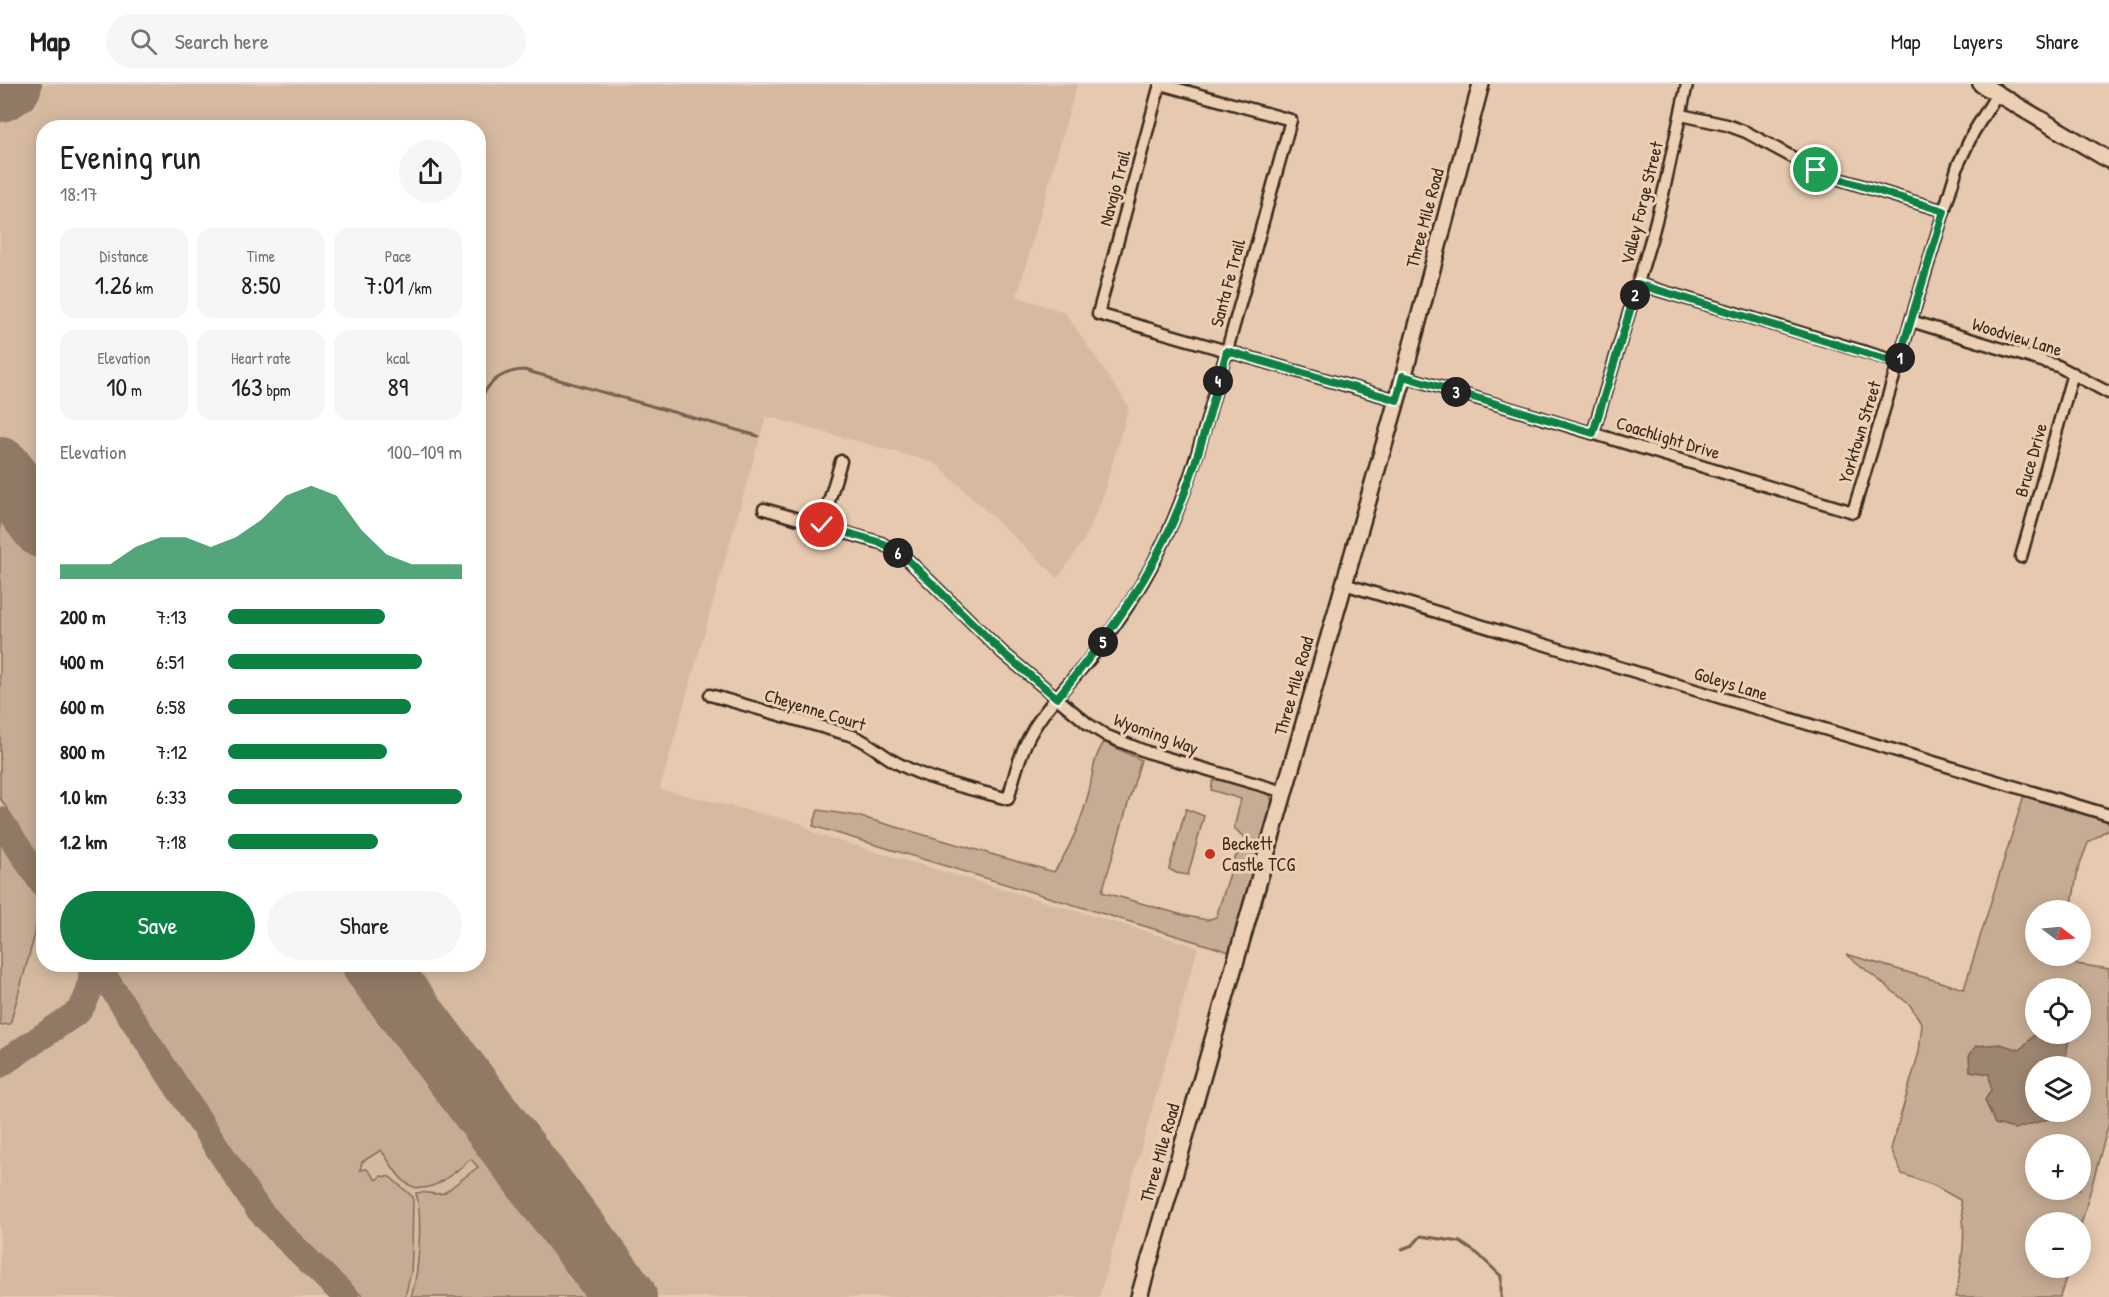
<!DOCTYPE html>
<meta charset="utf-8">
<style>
:root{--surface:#fff;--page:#f6f6f6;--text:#202124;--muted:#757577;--line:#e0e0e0;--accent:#0b8043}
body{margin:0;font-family:"Patrick Hand",sans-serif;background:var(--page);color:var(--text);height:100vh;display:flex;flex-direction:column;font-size:22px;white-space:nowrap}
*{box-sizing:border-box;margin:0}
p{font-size:20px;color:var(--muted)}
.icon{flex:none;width:33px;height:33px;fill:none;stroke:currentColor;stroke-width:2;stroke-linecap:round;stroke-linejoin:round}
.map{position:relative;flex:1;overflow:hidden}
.details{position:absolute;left:36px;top:36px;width:450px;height:852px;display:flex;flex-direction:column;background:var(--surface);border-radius:24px;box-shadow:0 3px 15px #0003}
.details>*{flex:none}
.needle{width:39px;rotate:106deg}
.buttons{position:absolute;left:2025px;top:816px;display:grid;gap:12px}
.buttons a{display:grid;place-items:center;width:66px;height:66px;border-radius:50%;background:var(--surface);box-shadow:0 3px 15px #0003;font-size:30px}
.pin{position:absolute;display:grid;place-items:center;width:51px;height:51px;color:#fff;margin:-26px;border:3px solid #fff;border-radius:50%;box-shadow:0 2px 6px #0007}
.km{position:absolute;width:30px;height:30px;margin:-15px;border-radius:50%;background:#222;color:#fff;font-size:16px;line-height:30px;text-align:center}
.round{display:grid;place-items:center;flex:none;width:63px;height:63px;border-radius:32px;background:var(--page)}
.summary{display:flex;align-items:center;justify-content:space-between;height:102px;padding:0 24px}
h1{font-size:33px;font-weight:600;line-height:45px}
.stats{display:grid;grid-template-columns:repeat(3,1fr);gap:9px;height:102px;padding:6px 24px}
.stats div{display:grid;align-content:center;border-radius:15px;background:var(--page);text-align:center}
.stats b{font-size:26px;font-weight:600}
.stats small{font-size:16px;font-weight:400}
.stats p{font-size:16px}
.chart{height:168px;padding:12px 24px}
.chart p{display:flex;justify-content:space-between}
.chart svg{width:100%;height:108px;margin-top:6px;fill:var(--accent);opacity:.7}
.action{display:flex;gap:12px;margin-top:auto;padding:12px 24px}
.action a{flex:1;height:69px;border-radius:36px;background:var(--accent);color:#fff;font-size:24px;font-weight:600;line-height:69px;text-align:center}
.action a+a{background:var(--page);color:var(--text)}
ul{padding:0 24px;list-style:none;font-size:20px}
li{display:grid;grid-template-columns:96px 72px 1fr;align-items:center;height:45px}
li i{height:15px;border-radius:8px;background:var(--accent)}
header{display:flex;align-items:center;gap:36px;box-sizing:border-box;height:84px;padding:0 30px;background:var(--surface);border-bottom:2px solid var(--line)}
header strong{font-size:28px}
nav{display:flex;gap:33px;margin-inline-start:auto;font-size:21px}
.search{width:420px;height:54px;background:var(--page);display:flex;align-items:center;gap:15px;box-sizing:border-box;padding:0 21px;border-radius:33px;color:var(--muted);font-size:22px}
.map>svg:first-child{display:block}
</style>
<header>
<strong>Map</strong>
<div class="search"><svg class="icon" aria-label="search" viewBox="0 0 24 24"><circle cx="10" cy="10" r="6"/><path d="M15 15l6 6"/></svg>Search here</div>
<nav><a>Map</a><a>Layers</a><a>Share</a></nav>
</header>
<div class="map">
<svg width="2109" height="1213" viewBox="0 0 2109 1213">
<rect width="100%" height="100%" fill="#e6c9ae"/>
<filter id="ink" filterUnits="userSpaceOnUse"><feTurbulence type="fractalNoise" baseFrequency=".0167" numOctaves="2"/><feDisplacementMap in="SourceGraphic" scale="12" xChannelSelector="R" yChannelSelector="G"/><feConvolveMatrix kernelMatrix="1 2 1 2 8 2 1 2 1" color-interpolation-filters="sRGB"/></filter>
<g filter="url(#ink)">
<path fill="#d6baa0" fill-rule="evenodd" d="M0,0H1077L1017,213L1065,228L1129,323L1101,418L1084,456L1058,494L935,379L766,332L660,705L801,739L816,750L1198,863L1099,1213H0ZM44,44H478V880H44Z"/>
<path fill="#c6ac94" stroke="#806b59" stroke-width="1.5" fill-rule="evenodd" d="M0,420L43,477V779L0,714Z
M1104,658L1141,676L1102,808L1186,832L1207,836L1216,833L1235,774L1239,768L1247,765L1258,768L1230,868L813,742L818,726L858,732L1054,788C1070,764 1082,736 1089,707C1094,685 1092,678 1104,658Z
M1220,695L1269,709L1272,717L1261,757L1246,755L1234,744L1241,715L1211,706L1213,697Z
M2024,711L2109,736V744L2088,759L2078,785L2071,826H2036V872H2074L2076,880L2109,885V1039L2081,1141L2080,1138H2036V1184H2069L2060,1213H1956C1961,1181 1968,1148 1960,1116L1933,1101L1902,1090L1891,1065L1919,968L1922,940L1910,921L1846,870L1964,905ZM2036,904H2080V950H2036ZM2036,982H2080V1028H2036ZM2036,1060H2080V1106H2036Z
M1186,725L1204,732L1188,791L1176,789L1169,785Z
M0,758L44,824L43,829L36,838L35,850L10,940L0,941Z
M111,881H348L599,1213H411C419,1190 423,1132 416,1109C427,1107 435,1112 444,1109L478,1083L471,1075C452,1090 423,1120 401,1094C393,1085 388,1075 381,1066L362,1078L360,1086L367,1085L376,1096L381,1092L390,1093L413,1113L412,1168L411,1188L405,1213H363L291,1144L268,1119Z"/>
<path fill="#9d8671" stroke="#766150" stroke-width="1.5" d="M2038,950H2062L2069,956L2065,976L2067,982H2036V1028H2062L2061,1031L2015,1045L1995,1040L1985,1016L1991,1006L1989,990L1970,987L1969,972L1976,962L2000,960L2020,966L2034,951Z"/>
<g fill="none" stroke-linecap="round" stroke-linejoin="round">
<path stroke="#766150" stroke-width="3" d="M478,323C485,300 499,287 524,286L758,352
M1402,1165L1413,1161L1421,1152L1460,1158L1478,1170L1501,1192V1213"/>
<path stroke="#907a66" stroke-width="26" d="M0,736L44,802
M96,880L257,1124L280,1149L346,1213
M0,981L78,928C89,914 93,899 91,880"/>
<path stroke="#907a66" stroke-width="64" d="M0,6L10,0
M0,385L44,443
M374,880L625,1213"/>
<defs>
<path id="street" d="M1160,0L1098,230L1397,316
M1681,31L1727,41L1746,48L1816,86L1836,94L1944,127
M1638,200L1898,278
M1911,237L2058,282L2109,309
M1403,292L1853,428L1958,81L1973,49L1997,10
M1593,349L1652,152L1664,106L1687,0
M764,425L881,459L905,473L1003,569L1088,640L1107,652L1147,668L1284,708
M822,441L841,377
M2021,473L2073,289
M1344,500L2109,731
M710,611L853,652C871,659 884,673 901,681C934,698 973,705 1008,715C1014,694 1019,671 1030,651C1045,623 1069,600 1089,576C1119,538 1146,497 1166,453C1189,403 1203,351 1218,298C1243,211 1267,123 1291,36L1160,0"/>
<path id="secondary" d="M1981,0L2109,76
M1139,1213L1401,302L1481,0"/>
</defs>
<use href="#street" stroke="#3b2a1e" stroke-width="15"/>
<use href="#secondary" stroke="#3b2a1e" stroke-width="20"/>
<use href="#street" stroke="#edd0b4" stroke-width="10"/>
<use href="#secondary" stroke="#edd0b4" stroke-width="15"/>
</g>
</g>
<g fill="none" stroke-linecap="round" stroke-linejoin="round" filter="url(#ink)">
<defs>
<path id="route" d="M822,441L881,459L905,473L1003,569L1057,614C1098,564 1137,514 1165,455C1194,396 1209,330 1227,267L1397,316L1403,292L1593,349L1638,200L1898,279L1944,127L1836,94L1816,86"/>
</defs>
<use href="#route" stroke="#fff" stroke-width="12"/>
<use href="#route" stroke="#0b8043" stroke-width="8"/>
</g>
<circle fill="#c8321e" stroke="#edd0b4" stroke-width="2" cx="1210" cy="770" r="6"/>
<g text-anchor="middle" stroke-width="6" stroke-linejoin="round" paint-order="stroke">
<g font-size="18" fill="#3b2a1e" stroke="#edd0b4">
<text transform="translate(1115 104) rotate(-75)" y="6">Navajo Trail</text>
<text transform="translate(1642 119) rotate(-76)" y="6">Valley Forge Street</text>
<text transform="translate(1425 134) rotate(-75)" y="6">Three Mile Road</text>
<text transform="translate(1228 199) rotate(-75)" y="6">Santa Fe Trail</text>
<text transform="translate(2017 253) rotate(17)" y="6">Woodview Lane</text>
<text transform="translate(1860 348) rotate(-73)" y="6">Yorktown Street</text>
<text transform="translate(1668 354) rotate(17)" y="6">Coachlight Drive</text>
<text transform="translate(2031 376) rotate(-74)" y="6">Bruce Drive</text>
<text transform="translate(1731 600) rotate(17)" y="6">Goleys Lane</text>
<text transform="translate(1294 602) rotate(-74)" y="6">Three Mile Road</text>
<text transform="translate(815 626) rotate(17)" y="6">Cheyenne Court</text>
<text transform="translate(1156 650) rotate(20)" y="6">Wyoming Way</text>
<text transform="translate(1160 1069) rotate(-74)" y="6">Three Mile Road</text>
</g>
<g font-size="18" fill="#3b2a1e" stroke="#edd0b4" text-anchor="start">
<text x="1222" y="766">Beckett<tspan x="1222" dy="21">Castle TCG</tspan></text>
</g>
</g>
</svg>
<div class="buttons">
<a><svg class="needle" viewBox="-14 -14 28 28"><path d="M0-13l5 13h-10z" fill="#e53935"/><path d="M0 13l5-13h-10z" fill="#757577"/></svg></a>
<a><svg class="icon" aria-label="locate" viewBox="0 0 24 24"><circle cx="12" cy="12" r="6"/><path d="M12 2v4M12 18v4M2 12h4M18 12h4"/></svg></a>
<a><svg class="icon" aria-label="layers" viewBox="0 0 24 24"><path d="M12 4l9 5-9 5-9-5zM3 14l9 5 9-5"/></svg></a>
<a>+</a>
<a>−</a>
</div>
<div class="pin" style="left:1816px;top:86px;background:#1e9e55"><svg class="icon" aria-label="arrive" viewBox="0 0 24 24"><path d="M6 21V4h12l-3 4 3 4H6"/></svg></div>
<div class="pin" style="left:822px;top:441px;background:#d93025"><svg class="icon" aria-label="check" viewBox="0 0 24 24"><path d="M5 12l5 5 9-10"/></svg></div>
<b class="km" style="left:1900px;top:274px">1</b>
<b class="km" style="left:1635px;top:211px">2</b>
<b class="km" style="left:1456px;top:308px">3</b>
<b class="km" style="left:1218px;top:297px">4</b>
<b class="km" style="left:1103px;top:558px">5</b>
<b class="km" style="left:898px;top:469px">6</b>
<section class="details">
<div class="summary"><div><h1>Evening run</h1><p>18:17</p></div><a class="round"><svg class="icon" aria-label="share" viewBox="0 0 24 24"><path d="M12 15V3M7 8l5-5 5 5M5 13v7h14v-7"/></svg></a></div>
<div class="stats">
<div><p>Distance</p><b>1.26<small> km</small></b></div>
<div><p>Time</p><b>8:50</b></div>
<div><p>Pace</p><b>7:01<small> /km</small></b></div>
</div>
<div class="stats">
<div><p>Elevation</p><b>10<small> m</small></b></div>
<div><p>Heart rate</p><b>163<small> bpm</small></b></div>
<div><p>kcal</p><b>89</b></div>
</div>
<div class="chart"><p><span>Elevation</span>100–109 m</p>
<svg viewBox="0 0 160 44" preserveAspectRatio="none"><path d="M0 44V38L10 38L20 38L30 31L40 27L50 27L60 31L70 27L80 20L90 10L100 6L110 10L120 24L130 34L140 38L150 38L160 38V44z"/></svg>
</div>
<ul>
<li><b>200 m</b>7:13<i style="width:67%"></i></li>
<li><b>400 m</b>6:51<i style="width:83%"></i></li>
<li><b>600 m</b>6:58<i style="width:78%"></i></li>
<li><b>800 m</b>7:12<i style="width:68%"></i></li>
<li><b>1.0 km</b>6:33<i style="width:100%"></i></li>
<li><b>1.2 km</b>7:18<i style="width:64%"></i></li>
</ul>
<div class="action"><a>Save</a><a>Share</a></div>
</section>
</div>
